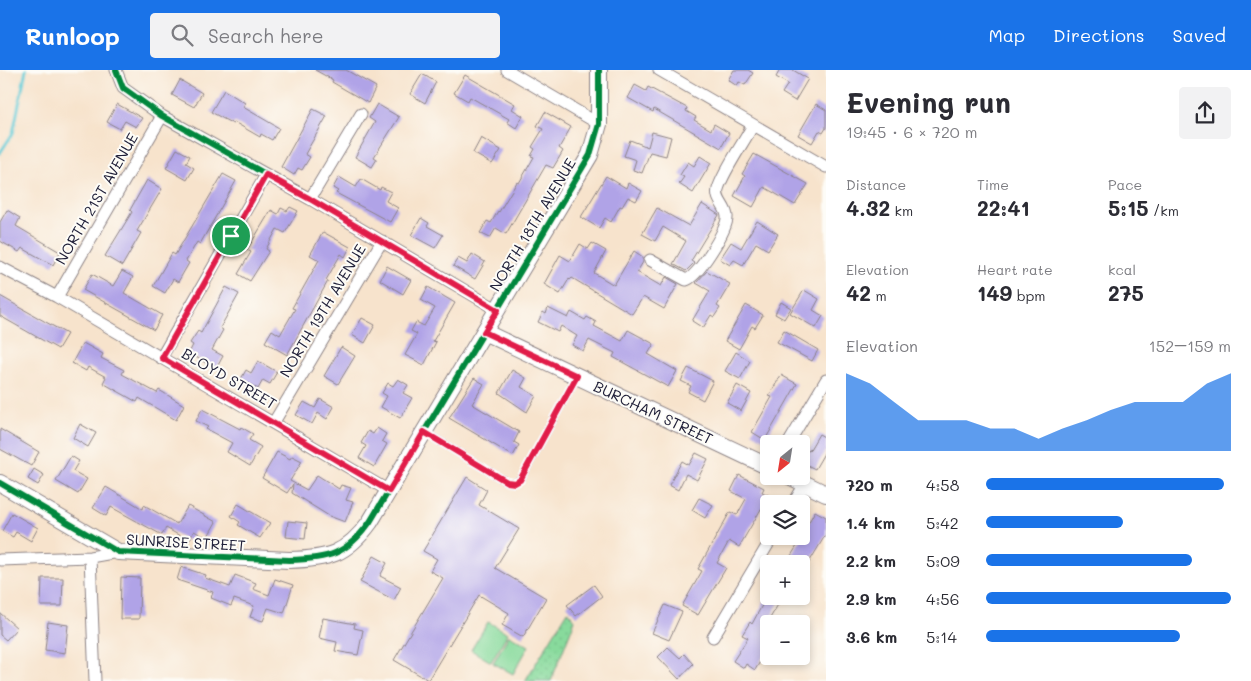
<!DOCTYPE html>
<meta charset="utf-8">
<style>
:root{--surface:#fff;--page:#f2f2f3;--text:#2b2b33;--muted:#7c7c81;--accent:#1a73e8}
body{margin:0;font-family:Mali,sans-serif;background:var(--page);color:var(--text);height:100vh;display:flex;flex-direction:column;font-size:19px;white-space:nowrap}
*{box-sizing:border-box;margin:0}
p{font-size:16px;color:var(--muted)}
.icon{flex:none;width:28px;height:28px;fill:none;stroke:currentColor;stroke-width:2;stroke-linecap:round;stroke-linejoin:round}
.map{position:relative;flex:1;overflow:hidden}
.details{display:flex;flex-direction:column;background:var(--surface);width:425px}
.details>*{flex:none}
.needle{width:32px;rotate:210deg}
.fabs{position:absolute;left:760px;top:365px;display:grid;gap:10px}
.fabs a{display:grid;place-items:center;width:50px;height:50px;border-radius:5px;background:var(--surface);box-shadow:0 2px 8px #0003;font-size:25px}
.pin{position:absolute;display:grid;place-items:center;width:42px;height:42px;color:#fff;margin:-21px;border:2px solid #fff;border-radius:50%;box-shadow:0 1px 5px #0007}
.round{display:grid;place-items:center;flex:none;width:52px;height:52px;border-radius:5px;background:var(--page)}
.head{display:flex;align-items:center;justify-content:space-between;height:85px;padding:0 20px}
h1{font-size:28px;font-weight:700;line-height:38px}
.figures{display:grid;grid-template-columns:repeat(3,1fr);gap:8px;height:85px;padding:5px 20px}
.figures div{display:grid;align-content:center}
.figures b{font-size:21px;font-weight:700}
.figures small{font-size:14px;font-weight:400}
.figures p{font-size:14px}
.chart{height:140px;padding:10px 20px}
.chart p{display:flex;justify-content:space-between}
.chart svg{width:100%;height:90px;margin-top:5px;fill:var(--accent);opacity:.7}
ul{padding:0 20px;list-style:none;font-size:16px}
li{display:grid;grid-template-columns:80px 60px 1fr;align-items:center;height:38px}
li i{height:12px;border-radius:6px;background:var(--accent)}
header{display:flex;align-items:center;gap:30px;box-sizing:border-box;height:70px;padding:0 25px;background:var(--accent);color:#fff}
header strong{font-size:24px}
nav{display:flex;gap:28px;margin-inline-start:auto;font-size:18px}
.search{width:350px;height:45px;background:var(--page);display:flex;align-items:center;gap:12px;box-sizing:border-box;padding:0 18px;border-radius:5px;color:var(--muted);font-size:19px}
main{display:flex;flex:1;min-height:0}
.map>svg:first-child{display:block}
</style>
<header>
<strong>Runloop</strong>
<div class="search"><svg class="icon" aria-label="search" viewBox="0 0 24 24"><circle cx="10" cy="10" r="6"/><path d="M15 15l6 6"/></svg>Search here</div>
<nav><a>Map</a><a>Directions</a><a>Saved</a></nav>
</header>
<main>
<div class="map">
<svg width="826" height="611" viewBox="0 0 826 611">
<defs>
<pattern id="green-dots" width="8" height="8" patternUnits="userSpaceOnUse" patternTransform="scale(1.25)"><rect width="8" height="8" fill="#88da9c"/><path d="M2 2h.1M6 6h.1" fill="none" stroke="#75bb87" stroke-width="1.8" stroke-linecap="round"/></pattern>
</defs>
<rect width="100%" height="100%" fill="#fdfcf7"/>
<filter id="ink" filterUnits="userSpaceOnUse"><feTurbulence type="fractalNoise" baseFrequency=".02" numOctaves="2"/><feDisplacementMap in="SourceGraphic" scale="10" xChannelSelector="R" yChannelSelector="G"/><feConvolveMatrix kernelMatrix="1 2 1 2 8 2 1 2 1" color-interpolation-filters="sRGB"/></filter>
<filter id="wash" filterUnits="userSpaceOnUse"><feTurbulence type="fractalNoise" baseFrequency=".0096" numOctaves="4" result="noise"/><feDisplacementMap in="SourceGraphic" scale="20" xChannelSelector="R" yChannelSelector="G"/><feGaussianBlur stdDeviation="1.12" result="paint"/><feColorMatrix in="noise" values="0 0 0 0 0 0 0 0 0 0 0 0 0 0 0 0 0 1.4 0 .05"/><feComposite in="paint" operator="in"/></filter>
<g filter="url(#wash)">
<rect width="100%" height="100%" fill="#f7e3cc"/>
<path fill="url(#green-dots)" stroke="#557e6c" d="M568,541L575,550L551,611H525Z"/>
<path fill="#88da9c" stroke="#557e6c" d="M488,552L508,563L491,592L471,580Z
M509,565L529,576L513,604L493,593Z"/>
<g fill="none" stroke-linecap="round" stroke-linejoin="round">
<path stroke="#5ecad5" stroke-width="3" d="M0,83L13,63L26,0"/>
</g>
<g id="blocks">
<path fill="#b0a3e7" d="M315,0H346L376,17L368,33L332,12L333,10Z
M734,0H748L753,3L745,15L739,12L737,16L728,10Z
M780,0H793L808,9L795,31L782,23L788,14L776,7Z
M422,4L436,12L425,33L410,24Z
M465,5L515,34L512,39L523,46L516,58L507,52L509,49L470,27L468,31L454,23Z
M180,10L202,23L194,37L172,25Z
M635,15L646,21L648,17L687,38L686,41L696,47L694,50L711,60L714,54L729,63L721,78L654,39L653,42L628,28Z
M224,20L245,33L243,37L279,58L272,70L261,64L260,67L234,52L233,54L211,42Z
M117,34L142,48L136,57L125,51L120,59L107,52Z
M377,34L399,47L374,87L377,89L372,97L355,87L375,52L369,48Z
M816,34L826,40V58L823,63L819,61L812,73L798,65Z
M313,39L327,46L305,84L310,87L302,100L298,98L294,105L281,97Z
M545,42L571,57L559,78L563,81L553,98L546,95L506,164L496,158L490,168L480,163L487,151L491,153L498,141L499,142L517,112L519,113L534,87L531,86L535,79L532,77L543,59L537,56Z
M652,62L671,67L666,86L650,82L642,103L633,100L636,90L624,86L630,70L648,77Z
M481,68L501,80L492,94L473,83Z
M177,79L190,86L186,93L194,98L187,110L166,98Z
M754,84L808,114L795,135L764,117L753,137L734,126L745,106L742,104Z
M700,86L711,93L693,123L679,114L684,107L680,105L688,92L694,96Z
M223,104L236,111L200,174L197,172L186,191L189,193L178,212L173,209L165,223L153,216L172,183L175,185Z
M606,106L626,118L628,113L642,121L636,131L628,127L622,137L620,136L611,152L605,148L599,158L581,147Z
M339,107L356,117L361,109L380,120L381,117L391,122L386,131L398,138L390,152L336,123L338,121L333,118Z
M147,110L162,119L137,161L141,163L122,196L105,186L132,142L130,140Z
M702,134L719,145L691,191L694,193L686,201L673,194L686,171L663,157L655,171L642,164L657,138L689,156Z
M290,137L298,141L285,163L277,159L266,179L269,181L250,211L238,204L251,182L247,180L271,140L278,144L281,138L287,141Z
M7,140L20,148L16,156L60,182L53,195L22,178L19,182L0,171V152Z
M421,148L429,153L427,156L443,165L435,178L411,165Z
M757,151L778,164L768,180L756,173L743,195L734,190L730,195L720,189L731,172L741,178Z
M323,162L350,177L345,187L341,184L326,210L328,211L287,285L265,272L272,260L280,265L295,239L292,238L319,190L310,185Z
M592,173L606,181L594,203L614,215L634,181L643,187V192L637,202L661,216L666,207L678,214L664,239L643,227L632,244L572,208L570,210L569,209L560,224L544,214L560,185L570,191L580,174L588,179Z
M472,184L485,192L475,209L453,196L458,188L467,193Z
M387,196L411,210L403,224L380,210Z
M122,201L133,207L124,223L162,245L154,260L83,220L92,204L113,216Z
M707,201L730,214L717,236L720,238L714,247L711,245L703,258L692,251L710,221L696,213Z
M226,217L239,224L220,258L223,260L212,280L223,286L216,299L189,283L193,275L190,273L198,261L201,263Z
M428,217L455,233L433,271L436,272L424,295L405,285L417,264L411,261L416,252L424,256L435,238L421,230Z
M804,220L819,229L813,240L823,246L816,258L790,243Z
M0,226L67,264L58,279L0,246Z
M781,232L791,238L784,249L775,244Z
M746,235L763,245L755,258L752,256L739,279L725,271Z
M548,238L568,248L571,242L585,250L587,247L596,252L594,256L622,271L628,260L654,274L648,284L677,301L668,317L613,287L615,283L589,270L583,281L572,275L577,266L561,256L558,262L538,252L543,242L546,244Z
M362,248L375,255L365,273L352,265Z
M784,260L818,280L812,291L777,272Z
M83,273L103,284L101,288L124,300L122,304L157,323L159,320L184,335L176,350L139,328L137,332L103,313L106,307L88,297L86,301L72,293Z
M341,277L355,286L338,314L324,306Z
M736,282L750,291L740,309L725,301Z
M258,291L277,302L270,314L263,310L258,319L241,309L246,300L251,303Z
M688,298L713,311L703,330L688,322L691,316L681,311Z
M512,300L526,308L521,317L536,326L527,342L499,323Z
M781,305L797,314L765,370L752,362L772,327L769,326Z
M474,308L484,314L472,334L519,362L514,372L519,375L513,386L449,348Z
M398,309L408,315L403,323L412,328L400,348L381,337L387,326L382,323L388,313L393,316Z
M737,315L751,323L741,341L727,333Z
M320,329L334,337L327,349L318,343L312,354L296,345L304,332L315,338Z
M202,339L240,359L241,357L253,364L249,370L261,377L250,396L227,382L232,373L206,359L208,357L196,351Z
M80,354L96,363L88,377L73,368Z
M377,358L386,364L382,371L387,374L374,397L359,388L366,376L361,373L368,361L373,364Z
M0,359L39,382L31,396L0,379Z
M819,364L826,368V380L815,399L801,392V388L806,380L809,381Z
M277,382L290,389L292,386L302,391L290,411L307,420L317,405L339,419L341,415L351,418L346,430L353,432L345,452L329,446L292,423L293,414L287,423L262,408Z
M696,383L708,389L697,410L686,404L678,420L669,415L682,391L689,395Z
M71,386L79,391L73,401L87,409L78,424L56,411Z
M34,399L44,405L38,415L28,409Z
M739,405L764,418L762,422L770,426L763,440L761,439L739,477L729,471L717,493L726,498L698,545L682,536L702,501L698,499L730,442L737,445L746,429L731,421Z
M467,407L487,420L479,435L519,459L495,498L546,528L523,567L502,555L509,543L479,525L428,610L394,590L443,508L430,501L437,489L423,481Z
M106,417L143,439L144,435L177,454L188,436L216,452L207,468L194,461L189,471L166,458L162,465L111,437L106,446L93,438Z
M699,428L713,435L705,448L692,440Z
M238,434L270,453L260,468L238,455L240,452L231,446Z
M815,441L826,447V464L801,506V494H786L808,458L806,457Z
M12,443L38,458L31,471L16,462L13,467L2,461Z
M288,451L307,453L305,469L286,467Z
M374,486L387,493L380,506L401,517L394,530L360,512Z
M181,497L206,505L205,508L230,517L235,505L256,513L253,519L269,525L275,509L293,515L284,543L268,538L263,551L250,547L254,536L234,529L231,536L211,528L213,522L177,510Z
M121,507L140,508L139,549H120Z
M42,508H63L62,536H41Z
M594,515L602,526L576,546L567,535Z
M767,526H783L769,550L771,552L769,554V577L755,600L746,594L744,598L733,591L748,568L742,565L750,552L752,554Z
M665,535L682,542L669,570L652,563Z
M0,543L17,558L6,570L0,565Z
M323,548L355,554L354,558L363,560L358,585L335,581L337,572L319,568Z
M48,552L68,555L65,583L45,580Z
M668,577L680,588L684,584L693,594L679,609L658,587Z"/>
</g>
</g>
<g filter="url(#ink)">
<use href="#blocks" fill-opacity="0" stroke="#8c8284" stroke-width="1"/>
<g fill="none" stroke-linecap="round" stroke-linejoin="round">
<defs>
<path id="lane" d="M426,363L507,412L515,413L522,407L576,308"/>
<path id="street" d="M116,0L123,18L162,46L310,129L498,240
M507,0L599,54
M659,0L826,97
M310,129L361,44
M650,190L686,210C697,208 728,159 727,147C727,136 715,131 718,119C724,100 743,74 753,55
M0,197L57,227L389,421
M57,227L162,46
M161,288L266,105
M274,352L382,171
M788,374L826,310
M793,434L805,414
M90,487L95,611
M0,490L90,487L118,482
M713,567L773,466"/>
<path id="secondary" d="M484,262L769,397
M789,406L826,424
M0,413L118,482L289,490C328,489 346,485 370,452L590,85L599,54V0"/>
</defs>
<use href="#lane" stroke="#8c8284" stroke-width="8"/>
<use href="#street" stroke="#8c8284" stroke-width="13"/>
<use href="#secondary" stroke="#8c8284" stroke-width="18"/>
<use href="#lane" stroke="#fff" stroke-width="5.5"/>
<use href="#street" stroke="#fff" stroke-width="11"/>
<use href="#secondary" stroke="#fff" stroke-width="16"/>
<defs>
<path id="cycleway" d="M116,0L123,18L162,46L310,129L498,240
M0,413L118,482L289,490C328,489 346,485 370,452L590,85L599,54V0"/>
</defs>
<use href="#cycleway" stroke="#fdfcf7" stroke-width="9"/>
<use href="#cycleway" stroke="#00873e" stroke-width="6"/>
</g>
</g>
<g fill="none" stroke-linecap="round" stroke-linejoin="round" filter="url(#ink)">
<defs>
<path id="route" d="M266,105L310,129L498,240L484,262L577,306L520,410L515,413L507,412L424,362L389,421L162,288Z"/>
</defs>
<use href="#route" stroke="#fff" stroke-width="10"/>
<use href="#route" stroke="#e11d48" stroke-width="6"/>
</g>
<g text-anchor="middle" stroke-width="4" stroke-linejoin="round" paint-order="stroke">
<g font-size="15" fill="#22223b" stroke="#fdfcf7">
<text transform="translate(97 129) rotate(-60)" y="5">NORTH 21ST AVENUE</text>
<text transform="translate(533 155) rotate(-59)" y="5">NORTH 18TH AVENUE</text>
<text transform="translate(323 241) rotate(-59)" y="5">NORTH 19TH AVENUE</text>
<text transform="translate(229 309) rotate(30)" y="5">BLOYD STREET</text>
<text transform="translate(653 343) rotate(25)" y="5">BURCHAM STREET</text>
<text transform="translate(186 473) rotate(3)" y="5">SUNRISE STREET</text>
</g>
</g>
</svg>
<div class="fabs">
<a><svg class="needle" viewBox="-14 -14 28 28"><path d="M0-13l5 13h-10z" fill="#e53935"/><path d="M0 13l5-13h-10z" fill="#7c7c81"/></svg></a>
<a><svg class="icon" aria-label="layers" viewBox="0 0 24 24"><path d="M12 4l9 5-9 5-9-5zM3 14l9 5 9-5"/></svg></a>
<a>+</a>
<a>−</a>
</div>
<div class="pin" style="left:231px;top:166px;background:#1e9e55"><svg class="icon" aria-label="arrive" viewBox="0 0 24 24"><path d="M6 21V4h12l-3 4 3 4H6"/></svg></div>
</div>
<section class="details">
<div class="head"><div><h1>Evening run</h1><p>19:45 · 6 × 720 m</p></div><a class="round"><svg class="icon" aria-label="share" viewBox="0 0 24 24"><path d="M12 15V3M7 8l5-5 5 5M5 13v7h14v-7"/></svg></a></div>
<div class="figures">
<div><p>Distance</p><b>4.32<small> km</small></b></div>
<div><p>Time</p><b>22:41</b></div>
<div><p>Pace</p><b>5:15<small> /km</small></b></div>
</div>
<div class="figures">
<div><p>Elevation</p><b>42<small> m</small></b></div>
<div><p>Heart rate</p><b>149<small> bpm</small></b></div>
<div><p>kcal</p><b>275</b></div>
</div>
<div class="chart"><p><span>Elevation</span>152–159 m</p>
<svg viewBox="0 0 160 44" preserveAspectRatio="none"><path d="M0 44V6L10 11L20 20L30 29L40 29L50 29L60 33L70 33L80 38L90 33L100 29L110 24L120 20L130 20L140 20L150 11L160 6V44z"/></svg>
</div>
<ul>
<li><b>720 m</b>4:58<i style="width:97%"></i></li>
<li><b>1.4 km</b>5:42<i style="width:56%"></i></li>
<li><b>2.2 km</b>5:09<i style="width:84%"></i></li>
<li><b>2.9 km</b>4:56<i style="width:100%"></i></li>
<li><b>3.6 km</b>5:14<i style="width:79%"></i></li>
</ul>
</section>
</main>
